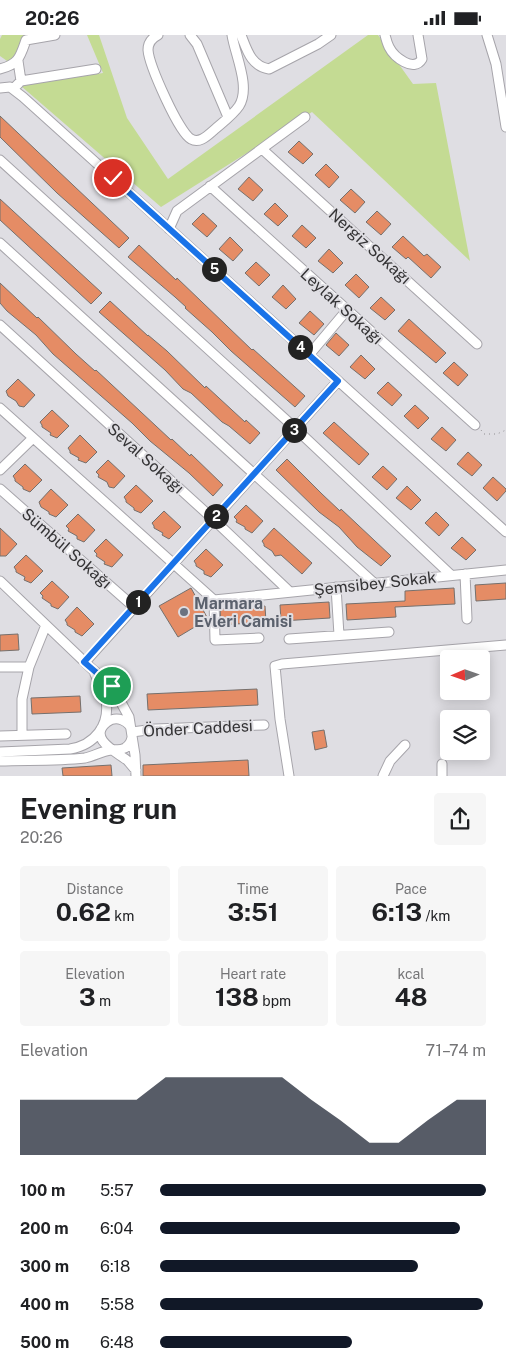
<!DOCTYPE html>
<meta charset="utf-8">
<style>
:root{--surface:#fff;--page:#f6f6f6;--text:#202124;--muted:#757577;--accent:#111827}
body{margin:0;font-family:"Public Sans",sans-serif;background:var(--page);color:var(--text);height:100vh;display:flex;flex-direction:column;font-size:19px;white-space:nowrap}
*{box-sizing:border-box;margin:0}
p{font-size:16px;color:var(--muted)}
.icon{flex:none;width:28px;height:28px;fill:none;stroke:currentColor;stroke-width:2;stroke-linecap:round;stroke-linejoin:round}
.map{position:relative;height:741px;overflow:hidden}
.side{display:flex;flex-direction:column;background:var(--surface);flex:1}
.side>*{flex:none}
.needle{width:32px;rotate:268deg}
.fabs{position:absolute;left:440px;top:615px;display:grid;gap:10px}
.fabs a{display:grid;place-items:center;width:50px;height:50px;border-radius:5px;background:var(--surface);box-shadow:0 2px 12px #0003;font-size:25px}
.pin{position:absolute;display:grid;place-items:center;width:42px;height:42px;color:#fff;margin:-21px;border:2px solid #fff;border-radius:50%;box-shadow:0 1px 5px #0007}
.km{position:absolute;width:25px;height:25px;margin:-12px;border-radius:50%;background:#222;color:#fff;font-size:14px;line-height:25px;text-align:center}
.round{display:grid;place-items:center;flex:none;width:52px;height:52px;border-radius:5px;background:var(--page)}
.headline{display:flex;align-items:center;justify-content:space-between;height:85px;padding:0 20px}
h1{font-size:28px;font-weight:700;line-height:38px}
.figures{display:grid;grid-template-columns:repeat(3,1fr);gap:8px;height:85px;padding:5px 20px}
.figures div{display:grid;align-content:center;border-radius:5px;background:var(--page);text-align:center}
.figures b{font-size:25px;font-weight:700}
.figures small{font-size:14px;font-weight:400}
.figures p{font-size:14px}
.chart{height:140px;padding:10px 20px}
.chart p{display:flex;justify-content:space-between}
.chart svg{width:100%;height:90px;margin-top:5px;fill:var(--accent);opacity:.7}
ul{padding:0 20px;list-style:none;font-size:16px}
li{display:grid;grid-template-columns:80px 60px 1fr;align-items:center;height:38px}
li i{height:12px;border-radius:6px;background:var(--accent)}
.status{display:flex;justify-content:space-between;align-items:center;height:35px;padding:0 25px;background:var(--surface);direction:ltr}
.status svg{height:14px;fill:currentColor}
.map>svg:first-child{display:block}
</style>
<div class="status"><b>20:26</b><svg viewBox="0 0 49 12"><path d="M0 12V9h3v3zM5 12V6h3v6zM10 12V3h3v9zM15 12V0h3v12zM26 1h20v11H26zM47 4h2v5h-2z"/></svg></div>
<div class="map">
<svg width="506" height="741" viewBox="0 0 506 741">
<rect width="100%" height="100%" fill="#dfdee3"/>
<path fill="#c4db93" d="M2,0H41L24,3L10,28L0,21V4Z
M87,0H99L127,83L168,144L368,0H378L413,49L436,48L470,226L312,77L161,172L21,51L103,38Z"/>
<path fill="#e58c65" stroke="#75706d" d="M0,81L129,203L119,213L57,158L0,102Z
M299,106L313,119L303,129L288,117Z
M326,129L339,142L329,153L315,140Z
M249,142L263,155L253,166L238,154Z
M351,154L365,167L355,178L340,165Z
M0,164L102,258L91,269L0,185Z
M275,168L288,181L278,191L264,179Z
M377,176L391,189L381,200L366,187Z
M203,178L217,191L207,202L192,189Z
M302,190L316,203L306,213L292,201Z
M403,201L424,221L427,219L441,232L431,243L408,222L406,224L392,212Z
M230,202L243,215L233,226L219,214Z
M139,210L176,245L177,243L252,315L253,314L305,361L295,372L231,316L212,297L185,273L186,272L175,262L128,222Z
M329,214L343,228L333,238L318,226Z
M256,227L270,240L259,251L245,238Z
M356,239L369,252L359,263L345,250Z
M0,248L37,283L38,282L76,319L95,336L96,335L171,405L172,404L190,421L191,419L223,450L213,461L189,438L150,406L132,388L53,319L36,300L7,276L0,268Z
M283,250L296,264L286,274L272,262Z
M381,262L395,275L385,285L370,273Z
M110,266L148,301V300L167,316L205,353L206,351L245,387L246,385L260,398L250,409L229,391L222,387L191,358L183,354L165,335L99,277Z
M310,276L324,289L314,300L299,288Z
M409,284L446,318L436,328L398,296Z
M336,298L349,310L339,321L326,310Z
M361,320L375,334L365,344L350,332Z
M454,327L468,340L458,351L443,338Z
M18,344L35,360L24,372L19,371L16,366L8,361L6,356Z
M388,347L402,360L392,371L377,358Z
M415,370L429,383L418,394L404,381Z
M52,375L69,391L57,403L50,400L51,398L42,392V390L40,387Z
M334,387L369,419L359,430L323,398Z
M442,392L456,405L446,416L431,404Z
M80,400L97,417L86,428L78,425L79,423L70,418V416L68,413Z
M468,417L482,430L472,441L457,429Z
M287,424L322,459L340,476L341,474L391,521L381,531L357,512L339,492L319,477L276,435Z
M108,425L125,441L114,453L109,452L107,447L98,442L99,440L96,437Z
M25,429L42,445L30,457L23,454V452L15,446V444L13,441Z
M383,431L397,444L387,455L372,442Z
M493,442L506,454V456L497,466L483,453Z
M136,450L153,466L141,478L134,475V473L126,467V465L124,462Z
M407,451L421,465L411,475L396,463Z
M51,454L68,470L56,482L49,479V477L41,472L39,467Z
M246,470L263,486L252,498L245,494V492L236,487L237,485L234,482Z
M164,476L181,492L169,504L162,500L163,498L154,493V491L152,488Z
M436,477L449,490L439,501L425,488Z
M78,479L95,495L84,507L77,504V501L68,496L69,494L66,491Z
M0,493L17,509L6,521H0Z
M274,493L312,528L302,539L281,520L275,521L272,516L264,511V509L262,506Z
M462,502L476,515L466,525L451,513Z
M106,504L123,520L112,532L104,529L105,527L96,521L97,519L94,516Z
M206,514L223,530L211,542L204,539V536L196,531V529L194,526Z
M26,520L43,536L31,548L24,545L25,542L16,537V535L14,532Z
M52,546L69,562L58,574L51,571V569L42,563L43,561L40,558Z
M506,548V564L476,566L475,550Z
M191,553L208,584L178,602L159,571Z
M454,553L455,569L395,572L396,582L347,585L346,569L405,566V556Z
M329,567L330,583L281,586L280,570Z
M265,571L266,587L221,590L220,574Z
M77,572L94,589L82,601L75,597V595L67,590V588L65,585Z
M18,599L19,615L0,616V600Z
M257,654L258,670L148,675L147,659Z
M80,661L81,677L32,679L31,663Z
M324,695L327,712L315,715L312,697Z
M248,725L249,741H143V730Z
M111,730L112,741H63L62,733Z"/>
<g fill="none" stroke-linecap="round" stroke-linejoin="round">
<defs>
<path id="minor" d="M158,0C152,3 148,8 148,15C149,30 179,98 191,104C200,109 208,100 214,95C223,87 233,80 239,71C251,52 235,20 232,0
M190,0L197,9L228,82
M241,0C247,15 251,31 269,34L318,9L331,0
M385,0C386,4 387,8 389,12C394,22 414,38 422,24L418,0
M487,0L496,29L506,92
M18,26L21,46
M0,34C19,29 20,22 26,5L55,0
M0,53L10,52L23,62L506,497
M13,54L21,46L96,34
M262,114L477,309
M0,125L295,393L451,540
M210,151L475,390
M169,194L177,176L305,82
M0,208L374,548
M0,290L213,484L290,557
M309,320L347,275
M0,373L214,565L215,605L259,603
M0,435L33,403
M0,454L134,572
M465,539L467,584
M0,546L92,634L112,651L129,682L135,720L136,741
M336,552L339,600
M214,565L506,535
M289,604L389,597
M85,627L338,346
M0,632H29
M132,697L155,694L264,690
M22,700V664L29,632L46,590
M0,701L66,699
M0,717L70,714C95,710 110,690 106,665C104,656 99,647 95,639
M0,726C28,725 57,726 85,723C94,721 102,716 111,715C116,714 120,716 125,713C131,709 133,702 132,696C131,691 127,687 122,685C117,683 111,684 107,687C86,704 119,718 128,726C131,729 133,733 136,735
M289,741L280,684L275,631L282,629L506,610
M383,741L390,726L405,710
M442,741V729"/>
</defs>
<use href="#minor" stroke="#a6a4aa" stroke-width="11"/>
<path stroke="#908f92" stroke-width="1" stroke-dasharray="1 4" stroke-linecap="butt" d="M481,395L484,399H497L506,395"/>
<use href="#minor" stroke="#fff" stroke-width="9"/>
</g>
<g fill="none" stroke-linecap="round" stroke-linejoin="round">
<defs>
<path id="route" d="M112,651L84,627L338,346L113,143"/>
</defs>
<use href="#route" stroke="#fff" stroke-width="10"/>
<use href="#route" stroke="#1a73e8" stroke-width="6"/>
</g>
<circle fill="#6b7280" stroke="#dfdee3" stroke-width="2" cx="184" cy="577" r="5"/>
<g text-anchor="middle" stroke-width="4" stroke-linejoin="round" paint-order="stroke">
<g font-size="16" fill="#343335" stroke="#dfdee3">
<text transform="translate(370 211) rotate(42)" y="6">Nergiz Sokağı</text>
<text transform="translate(342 271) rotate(42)" y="6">Leylak Sokağı</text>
<text transform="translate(146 423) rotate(42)" y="6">Seval Sokağı</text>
<text transform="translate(67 513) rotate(41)" y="6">Sümbül Sokağı</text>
<text transform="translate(375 548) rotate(-6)" y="6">Şemsibey Sokak</text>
<text transform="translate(198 693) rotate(-3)" y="6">Önder Caddesi</text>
</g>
<g font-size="16" font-weight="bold" fill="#5b616d" stroke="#dfdee3" text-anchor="start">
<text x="194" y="574">Marmara<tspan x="194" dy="18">Evleri Camisi</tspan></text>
</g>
</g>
</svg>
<div class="fabs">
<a><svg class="needle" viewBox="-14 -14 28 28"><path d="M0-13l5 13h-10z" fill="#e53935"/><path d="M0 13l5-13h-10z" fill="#757577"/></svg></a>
<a><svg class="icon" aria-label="layers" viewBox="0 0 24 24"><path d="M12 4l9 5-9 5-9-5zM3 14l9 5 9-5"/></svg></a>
</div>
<div class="pin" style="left:112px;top:651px;background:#1e9e55"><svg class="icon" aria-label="arrive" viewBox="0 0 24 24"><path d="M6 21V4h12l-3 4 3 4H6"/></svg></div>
<div class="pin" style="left:113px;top:143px;background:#d93025"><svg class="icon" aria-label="check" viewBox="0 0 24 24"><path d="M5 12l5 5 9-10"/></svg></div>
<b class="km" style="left:138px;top:567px">1</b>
<b class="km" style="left:216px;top:481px">2</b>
<b class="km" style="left:294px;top:395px">3</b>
<b class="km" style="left:300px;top:312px">4</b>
<b class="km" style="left:214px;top:234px">5</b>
</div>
<section class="side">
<div class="headline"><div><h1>Evening run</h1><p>20:26</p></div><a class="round"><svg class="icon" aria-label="share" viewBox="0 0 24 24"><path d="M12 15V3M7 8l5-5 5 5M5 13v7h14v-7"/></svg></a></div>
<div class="figures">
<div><p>Distance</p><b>0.62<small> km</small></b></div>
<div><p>Time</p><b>3:51</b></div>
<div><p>Pace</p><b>6:13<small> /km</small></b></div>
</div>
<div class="figures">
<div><p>Elevation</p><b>3<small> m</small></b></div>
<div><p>Heart rate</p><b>138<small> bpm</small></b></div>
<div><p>kcal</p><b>48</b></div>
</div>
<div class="chart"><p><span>Elevation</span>71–74 m</p>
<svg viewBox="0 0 160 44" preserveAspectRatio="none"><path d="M0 44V17L10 17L20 17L30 17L40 17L50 6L60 6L70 6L80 6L90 6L100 17L110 27L120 38L130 38L140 27L150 17L160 17V44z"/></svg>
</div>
<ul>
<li><b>100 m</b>5:57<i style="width:100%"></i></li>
<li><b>200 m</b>6:04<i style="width:92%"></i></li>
<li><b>300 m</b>6:18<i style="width:79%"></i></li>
<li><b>400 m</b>5:58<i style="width:99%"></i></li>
<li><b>500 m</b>6:48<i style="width:59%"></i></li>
</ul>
</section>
